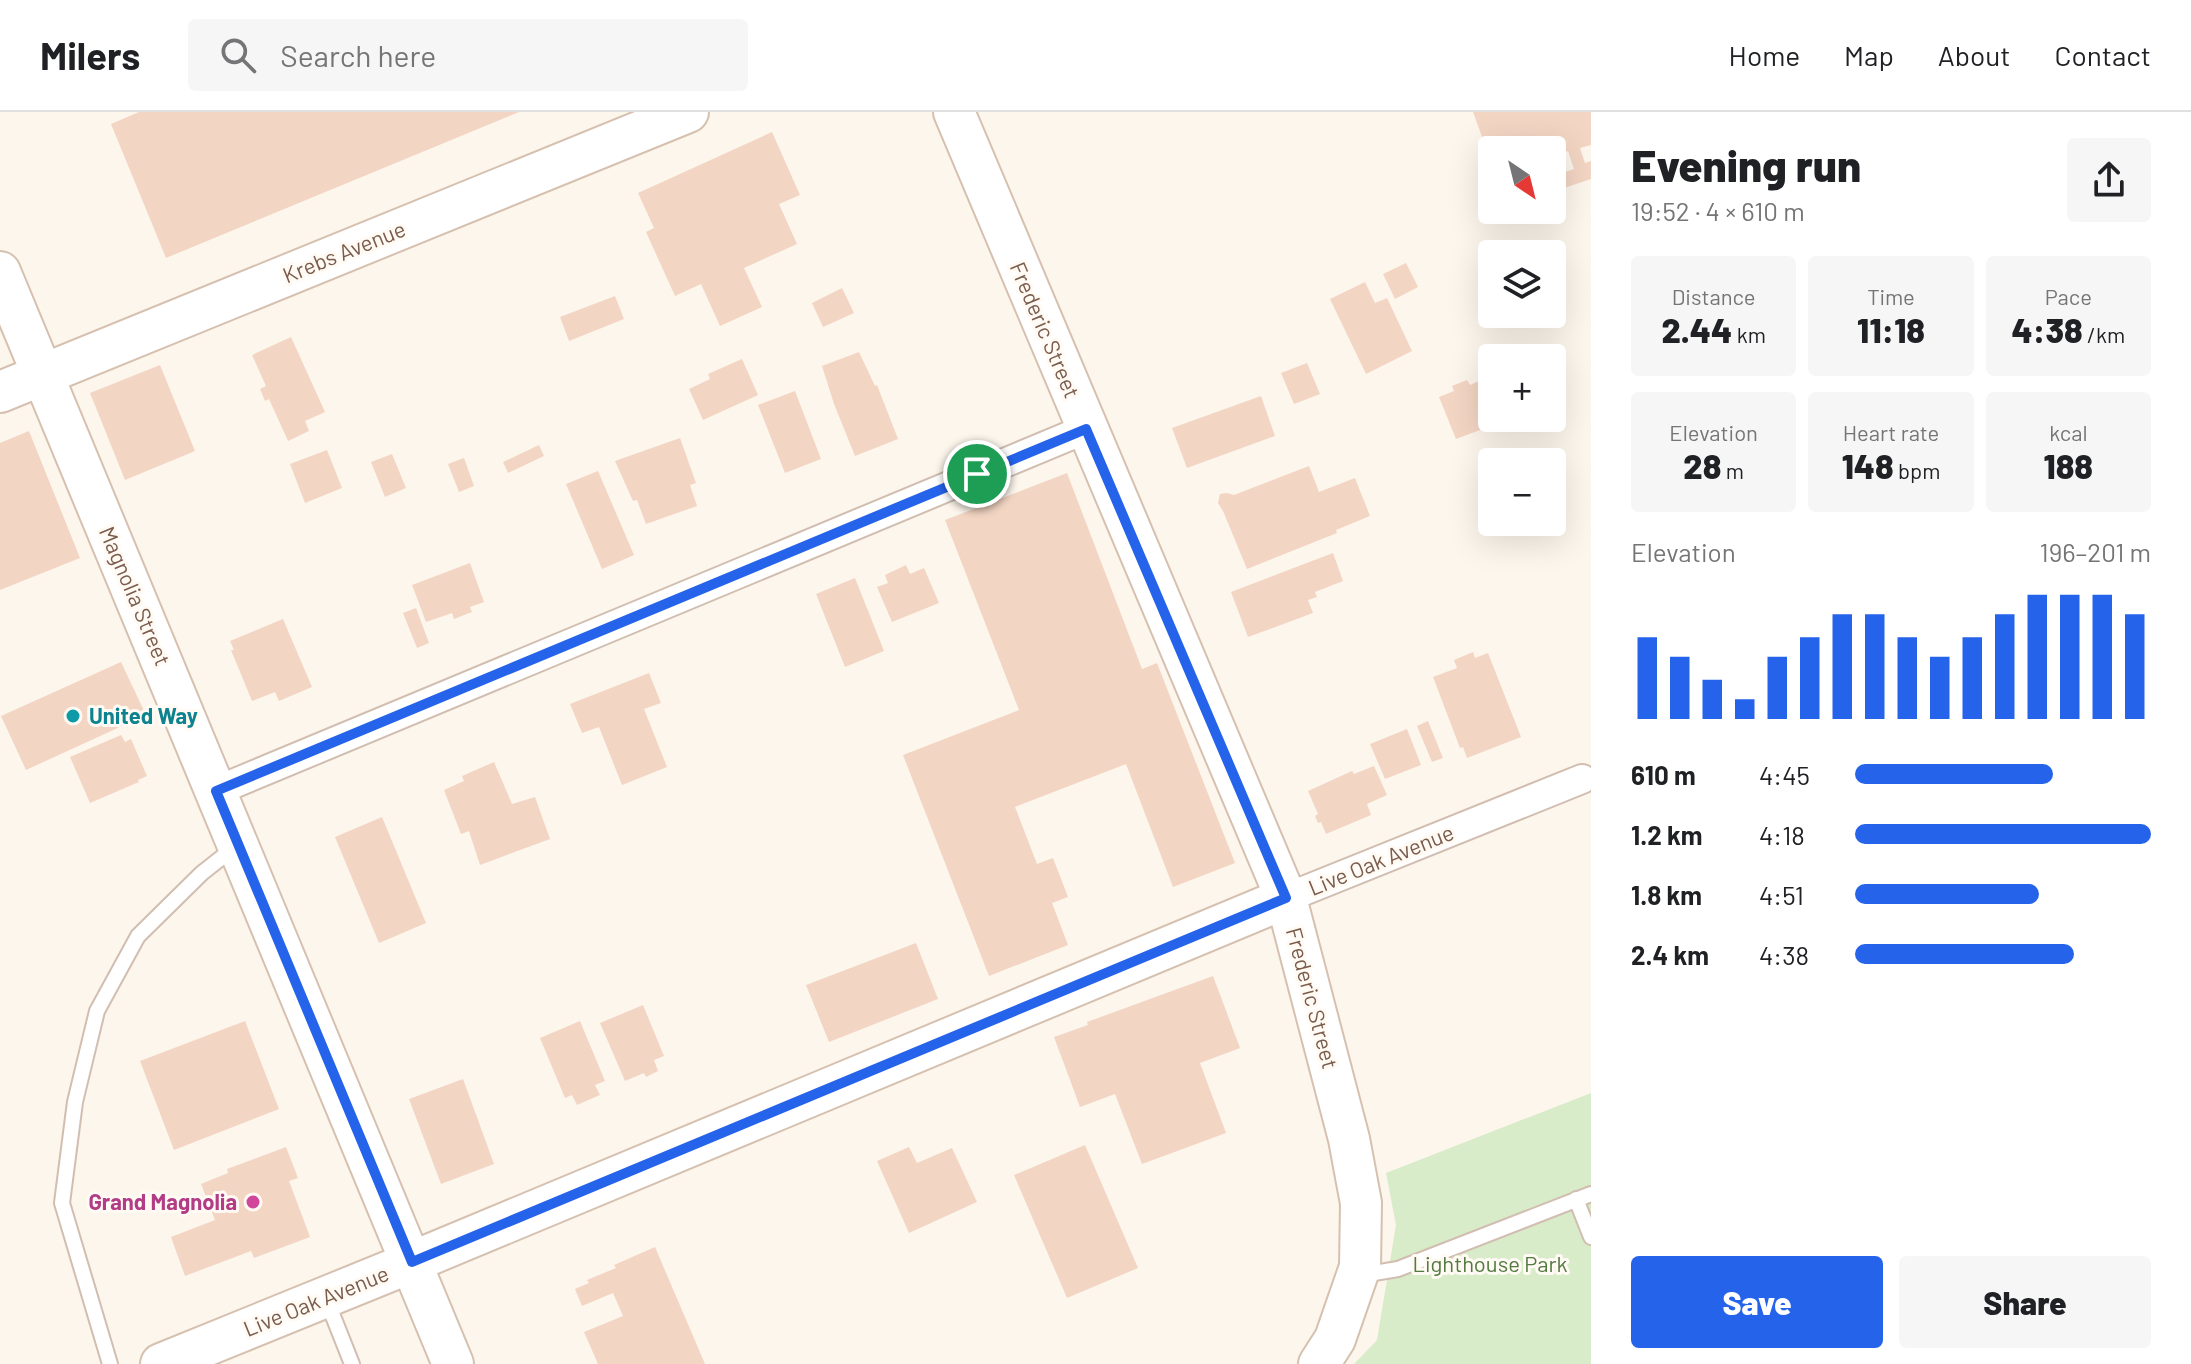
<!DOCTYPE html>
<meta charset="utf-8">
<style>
:root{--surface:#fff;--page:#f6f6f6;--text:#202124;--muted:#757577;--line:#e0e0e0;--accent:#2563eb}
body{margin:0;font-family:Barlow,sans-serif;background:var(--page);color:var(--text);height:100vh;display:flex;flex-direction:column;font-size:30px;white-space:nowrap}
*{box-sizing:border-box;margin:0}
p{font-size:26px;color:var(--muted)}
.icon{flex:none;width:44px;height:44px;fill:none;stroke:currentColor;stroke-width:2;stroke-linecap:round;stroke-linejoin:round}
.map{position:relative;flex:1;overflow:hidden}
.panel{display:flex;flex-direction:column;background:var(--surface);width:600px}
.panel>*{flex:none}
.needle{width:52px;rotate:145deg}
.fabs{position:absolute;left:1478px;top:24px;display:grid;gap:16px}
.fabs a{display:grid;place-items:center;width:88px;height:88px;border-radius:8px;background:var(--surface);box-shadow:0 8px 32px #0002;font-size:40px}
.pin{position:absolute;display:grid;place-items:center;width:68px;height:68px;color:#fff;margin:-34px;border:4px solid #fff;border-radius:50%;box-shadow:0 2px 8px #0007}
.round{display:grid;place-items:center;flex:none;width:84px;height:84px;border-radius:8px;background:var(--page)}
.headline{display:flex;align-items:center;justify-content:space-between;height:136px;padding:0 40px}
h1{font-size:44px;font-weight:800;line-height:60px}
.stats{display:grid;grid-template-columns:repeat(3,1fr);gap:12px;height:136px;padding:8px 40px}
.stats div{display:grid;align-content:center;border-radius:8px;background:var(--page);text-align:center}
.stats b{font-size:34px;font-weight:800}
.stats small{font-size:22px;font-weight:400}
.stats p{font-size:22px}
.chart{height:224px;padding:16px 40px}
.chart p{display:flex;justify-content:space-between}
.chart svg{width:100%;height:144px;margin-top:8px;stroke:var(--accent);stroke-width:6}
.button{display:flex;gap:16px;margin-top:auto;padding:16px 40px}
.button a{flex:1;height:92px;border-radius:8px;background:var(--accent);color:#fff;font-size:32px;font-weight:800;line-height:92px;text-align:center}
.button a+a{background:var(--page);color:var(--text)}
ul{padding:0 40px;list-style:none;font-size:26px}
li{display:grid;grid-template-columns:128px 96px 1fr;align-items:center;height:60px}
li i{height:20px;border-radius:10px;background:var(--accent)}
header{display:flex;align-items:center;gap:48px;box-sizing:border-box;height:112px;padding:0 40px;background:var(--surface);border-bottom:2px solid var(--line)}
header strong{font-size:38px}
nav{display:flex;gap:44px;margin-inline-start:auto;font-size:28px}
.search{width:560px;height:72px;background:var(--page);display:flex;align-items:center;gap:20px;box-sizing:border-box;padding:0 28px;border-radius:8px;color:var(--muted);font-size:30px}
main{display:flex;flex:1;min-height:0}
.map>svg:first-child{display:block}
</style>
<header>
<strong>Milers</strong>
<div class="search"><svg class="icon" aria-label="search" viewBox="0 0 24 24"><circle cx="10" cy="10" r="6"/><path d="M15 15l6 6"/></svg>Search here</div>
<nav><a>Home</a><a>Map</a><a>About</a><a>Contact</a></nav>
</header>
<main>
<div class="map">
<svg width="1591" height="1252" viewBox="0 0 1591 1252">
<rect width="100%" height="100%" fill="#fdf6ec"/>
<path fill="#d8ecc9" d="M1591,981V1252H1354L1377,1228L1396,1113L1386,1061Z"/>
<path fill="#f3d5c3" d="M139,0H519L166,146L111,12Z
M1473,0H1591V33L1580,36L1585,51L1591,49V67L1558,78L1553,64L1574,57L1568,39L1552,45V38H1492V52Z
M772,20L800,83L779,92L797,132L744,156L762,195L720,214L701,172L675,184L646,120L654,116L638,81Z
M1406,151L1418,175L1395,187L1383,162Z
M1365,170L1375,191L1387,186L1412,239L1366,262L1330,187Z
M842,176L854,201L823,215L812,191Z
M615,184L624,207L569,229L560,205Z
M291,225L325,300L305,309L309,319L288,329L269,287L265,289L260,277L266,274L252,243Z
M859,240L875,274L877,273L898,327L855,344L834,292L822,254Z
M742,247L758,283L703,308L689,277L710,267L708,262Z
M1307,251L1320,282L1294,292L1281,261Z
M160,253L195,339L125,368L90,281Z
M1467,268L1470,273L1479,269L1496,312L1456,327L1439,285L1454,279L1452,274Z
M795,279L821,347L785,361L758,293Z
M1261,284L1275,324L1187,356L1172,316Z
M29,319L80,446L0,478V331Z
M680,326L696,371L690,373L697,394L646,412L637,388L633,389L615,349Z
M539,333L544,344L508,361L503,350Z
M327,338L342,376L305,391L290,352Z
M392,342L406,376L385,385L371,350Z
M464,346L474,374L459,380L448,352Z
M1309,354L1319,380L1355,366L1370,404L1336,418L1337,421L1247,457L1223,399L1218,391L1220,382L1227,381L1234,383Z
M598,359L634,443L602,457L566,372Z
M1067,361L1142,557L1157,551L1235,751L1173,775L1126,652L1015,695L1037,752L1053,746L1068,785L1052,791L1068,833L989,864L903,643L1019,598L945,408Z
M1333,441L1343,469L1315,480L1317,485L1308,488L1313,501L1248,525L1231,480Z
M470,451L484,490L470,495L472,500L454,507L452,501L426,510L412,473Z
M906,453L910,462L924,456L939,491L892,510L877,475L888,471L885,463Z
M855,466L884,539L845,555L816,482Z
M416,496L429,531L417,536L403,501Z
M283,507L312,575L279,589L275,580L252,589L231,538H234L230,529Z
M1473,540L1475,546L1488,541L1521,625L1467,646L1463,635L1460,636L1433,565L1457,556L1454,548Z
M121,550L146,603L26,658L1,604Z
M649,561L661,591L644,597L667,655L622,673L599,615L582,621L570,592Z
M1428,609L1443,646L1432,650L1417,614Z
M1407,617L1421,653L1385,667L1370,632Z
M121,623L125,630L131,627L147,664L138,668L139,670L90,691L70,645Z
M494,650L512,692L535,685L550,727L480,753L469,719L461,722L444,678L464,669L462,664Z
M1374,654L1387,683L1367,692L1371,703L1326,722L1321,710L1318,711L1315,704L1318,702L1308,679L1352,659L1354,662Z
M382,705L426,811L379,831L335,725Z
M916,831L938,887L829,930L806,873Z
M1213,864L1240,936L1200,951L1226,1021L1142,1052L1115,982L1080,995L1054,925L1088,913L1087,910Z
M643,893L664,944L654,948L658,959L646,965L644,961L625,969L600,911Z
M245,909L279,997L174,1038L140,949Z
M580,909L605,969L595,973L600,983L577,993L572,983L565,986L540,926Z
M463,967L494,1052L441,1072L409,987Z
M1085,1033L1138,1156L1067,1186L1014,1063Z
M286,1035L298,1066L289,1069L310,1125L254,1146L251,1139L185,1164L171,1125L215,1108L201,1072L228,1061L227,1057Z
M909,1035L917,1051L952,1036L977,1090L909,1121L877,1049Z
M655,1135L705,1252H598L584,1220L623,1204L613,1181L582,1194L575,1177L589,1171L587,1168L616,1156L614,1153Z"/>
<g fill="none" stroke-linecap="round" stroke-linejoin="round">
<defs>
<path id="lane" d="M1576,1087L1591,1125
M1362,1163L1398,1157L1591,1082
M327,1189L352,1252
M110,1252L62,1091L75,990L97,899L138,824L202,761L235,735"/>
<path id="street" d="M216,679L1086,317
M1286,786L1582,667"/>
<path id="secondary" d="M954,0L1286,786L1349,1027L1361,1091L1360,1155L1335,1227L1319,1252
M0,160L453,1252
M0,280L688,0
M161,1252L412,1150L1286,786"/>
</defs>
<use href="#lane" stroke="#d1beb0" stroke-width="18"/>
<use href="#street" stroke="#d1beb0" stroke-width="32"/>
<use href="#secondary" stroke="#d6c0b0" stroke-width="44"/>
<use href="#lane" stroke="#fff" stroke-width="14"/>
<use href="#street" stroke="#fff" stroke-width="28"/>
<use href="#secondary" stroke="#fff" stroke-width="40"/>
</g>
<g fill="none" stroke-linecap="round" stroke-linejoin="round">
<defs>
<path id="route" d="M1086,317L1286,786L412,1150L216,679Z"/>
</defs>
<use href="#route" stroke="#fff" stroke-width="16"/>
<use href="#route" stroke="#2563eb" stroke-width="10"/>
</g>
<circle fill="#0f9aa8" stroke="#fffaf3" stroke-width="3" cx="73" cy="604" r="8"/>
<circle fill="#d1479c" stroke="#fffaf3" stroke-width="3" cx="253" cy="1090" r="8"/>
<g text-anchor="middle" stroke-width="6" stroke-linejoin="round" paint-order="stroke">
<g font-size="22" fill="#7a5c4d" stroke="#fffaf3">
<text transform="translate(344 140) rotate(-22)" y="8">Krebs Avenue</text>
<text transform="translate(1045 218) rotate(67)" y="8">Frederic Street</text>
<text transform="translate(135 484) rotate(67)" y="8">Magnolia Street</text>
<text transform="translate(1381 748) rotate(-22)" y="8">Live Oak Avenue</text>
<text transform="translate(1312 886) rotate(75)" y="8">Frederic Street</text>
<text transform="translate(316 1189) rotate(-22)" y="8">Live Oak Avenue</text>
</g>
<g font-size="22" font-weight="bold" fill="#0d838f" stroke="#fffaf3" text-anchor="start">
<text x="89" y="612">United Way</text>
</g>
<g font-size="22" font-weight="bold" fill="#b23c85" stroke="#fffaf3" text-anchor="end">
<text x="237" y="1098">Grand Magnolia</text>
</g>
<g font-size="22" fill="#537a41" stroke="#fffaf3">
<text x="1490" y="1160">Lighthouse Park</text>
</g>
</g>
</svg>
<div class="fabs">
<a><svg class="needle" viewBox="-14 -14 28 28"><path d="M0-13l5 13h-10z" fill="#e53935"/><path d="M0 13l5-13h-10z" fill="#757577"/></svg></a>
<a><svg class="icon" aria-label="layers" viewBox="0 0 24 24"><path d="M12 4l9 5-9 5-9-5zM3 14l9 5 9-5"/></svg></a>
<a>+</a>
<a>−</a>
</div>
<div class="pin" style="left:977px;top:362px;background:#1e9e55"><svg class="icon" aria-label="arrive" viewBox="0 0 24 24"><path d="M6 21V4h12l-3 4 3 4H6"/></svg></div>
</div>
<section class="panel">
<div class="headline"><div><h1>Evening run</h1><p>19:52 · 4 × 610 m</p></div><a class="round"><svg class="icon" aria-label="share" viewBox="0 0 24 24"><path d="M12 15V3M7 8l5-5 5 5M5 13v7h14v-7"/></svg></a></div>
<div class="stats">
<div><p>Distance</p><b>2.44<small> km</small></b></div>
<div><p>Time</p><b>11:18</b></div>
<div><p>Pace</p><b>4:38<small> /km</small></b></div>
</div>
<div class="stats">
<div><p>Elevation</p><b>28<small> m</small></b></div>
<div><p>Heart rate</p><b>148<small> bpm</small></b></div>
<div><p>kcal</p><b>188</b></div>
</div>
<div class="chart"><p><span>Elevation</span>196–201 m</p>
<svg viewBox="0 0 160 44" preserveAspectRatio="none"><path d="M5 44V19M15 44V25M25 44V32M35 44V38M45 44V25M55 44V19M65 44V12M75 44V12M85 44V19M95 44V25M105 44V19M115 44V12M125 44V6M135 44V6M145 44V6M155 44V12"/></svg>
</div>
<ul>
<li><b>610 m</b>4:45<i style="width:67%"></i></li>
<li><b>1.2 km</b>4:18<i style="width:100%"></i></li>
<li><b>1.8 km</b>4:51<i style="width:62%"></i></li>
<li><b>2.4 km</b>4:38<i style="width:74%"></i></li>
</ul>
<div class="button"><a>Save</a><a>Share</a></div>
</section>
</main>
